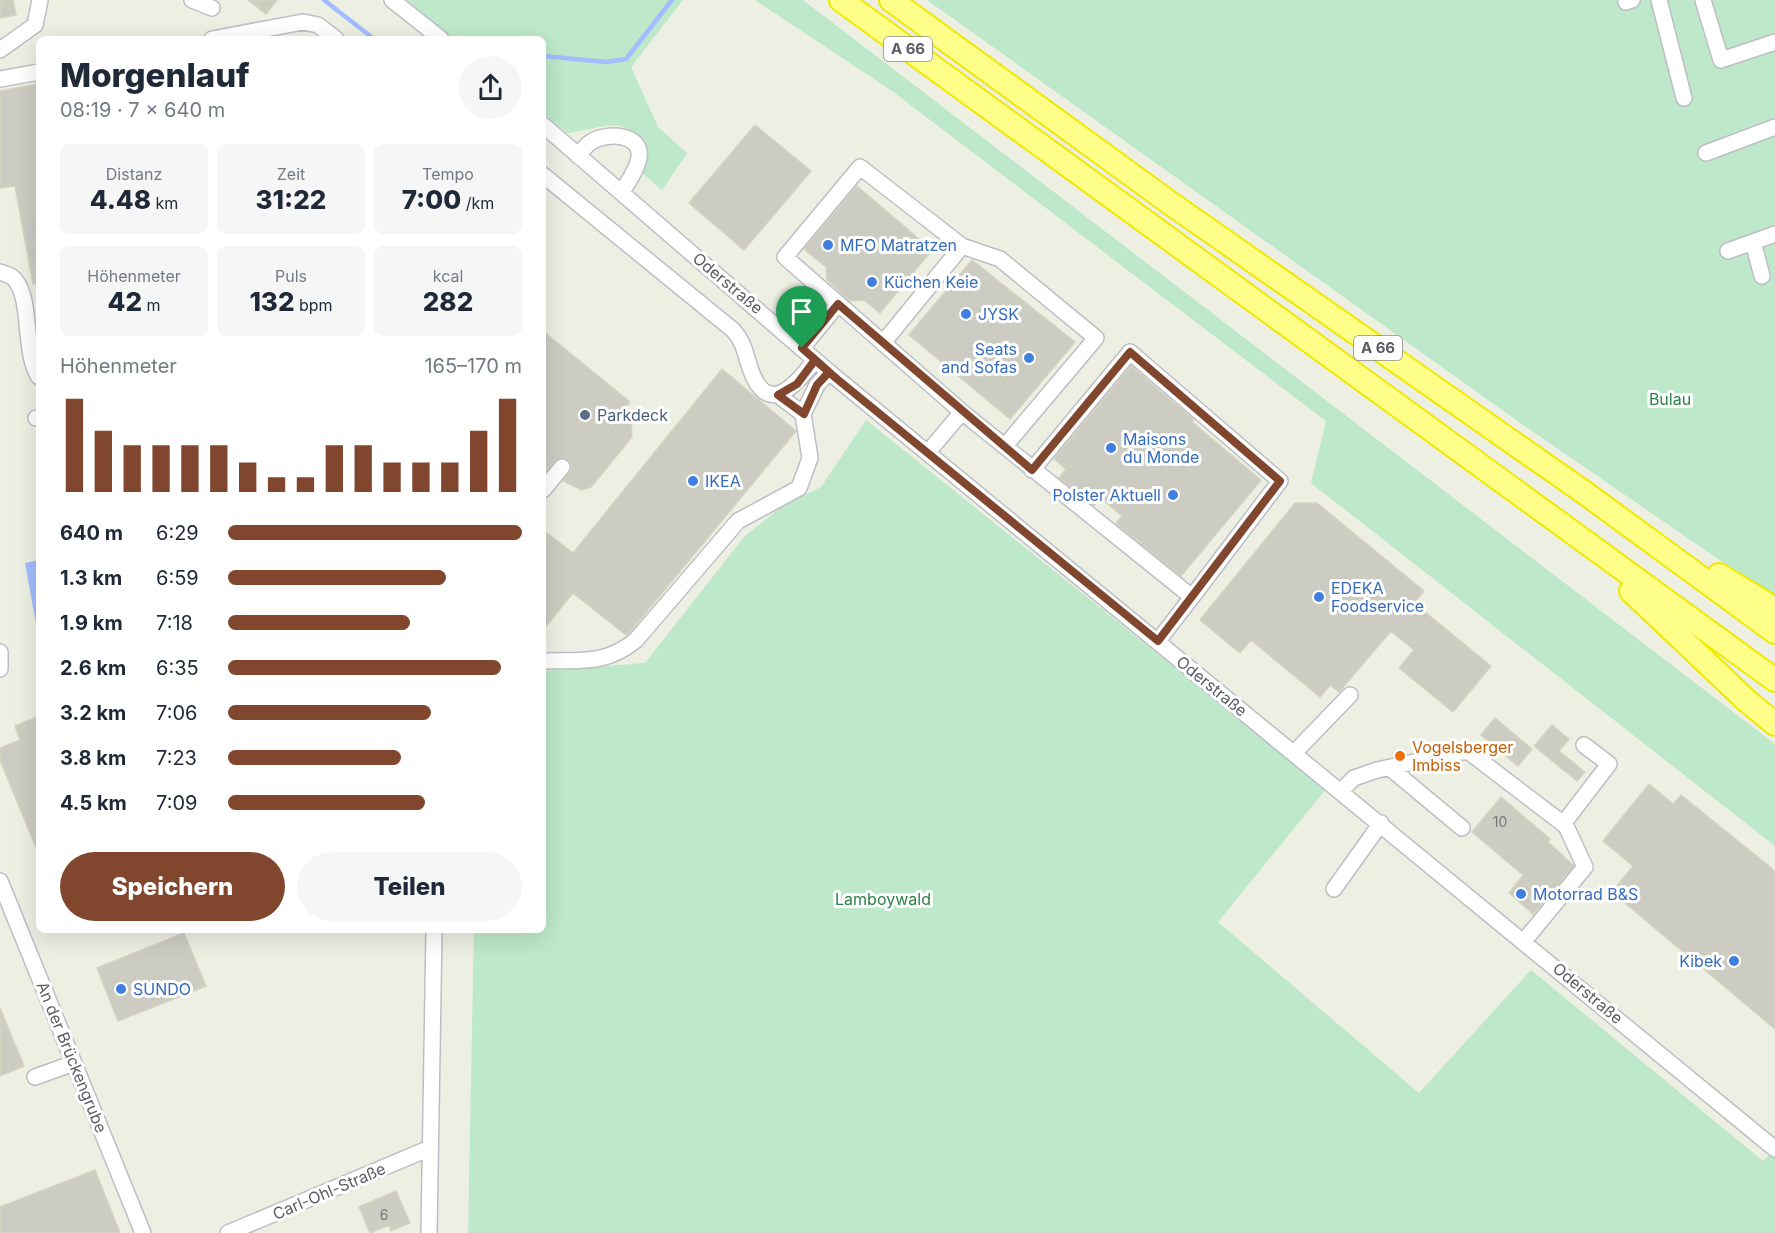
<!DOCTYPE html>
<html lang="de">
<meta charset="utf-8">
<style>
:root{--surface:#fff;--page:#f6f6f7;--text:#1f2937;--muted:#747a83;--accent:#80472e}
body{margin:0;font-family:Inter,sans-serif;background:var(--page);color:var(--text);height:100vh;display:flex;flex-direction:column;font-size:22px;white-space:nowrap}
*{box-sizing:border-box;margin:0}
p{font-size:20px;color:var(--muted)}
.icon{flex:none;width:33px;height:33px;fill:none;stroke:currentColor;stroke-width:2;stroke-linecap:round;stroke-linejoin:round}
.map{position:relative;flex:1;overflow:hidden}
.sheet{position:absolute;left:36px;top:36px;width:510px;height:897px;display:flex;flex-direction:column;background:var(--surface);border-radius:9px;box-shadow:0 6px 24px #0002}
.sheet>*{flex:none}
.pin{position:absolute;display:grid;place-items:center;width:51px;height:51px;color:#fff;margin:-62px -26px;border-radius:50% 50% 50% 0;rotate:-45deg;box-shadow:0 0 6px #0007}
.pin .icon{rotate:45deg}
.round{display:grid;place-items:center;flex:none;width:63px;height:63px;border-radius:32px;background:var(--page)}
.headline{display:flex;align-items:center;justify-content:space-between;height:102px;padding:0 24px}
h1{font-size:33px;font-weight:800;line-height:45px}
.stats{display:grid;grid-template-columns:repeat(3,1fr);gap:9px;height:102px;padding:6px 24px}
.stats div{display:grid;align-content:center;border-radius:9px;background:var(--page);text-align:center}
.stats b{font-size:26px;font-weight:800}
.stats small{font-size:16px;font-weight:400}
.stats p{font-size:16px}
.chart{height:168px;padding:12px 24px}
.chart p{display:flex;justify-content:space-between}
.chart svg{width:100%;height:108px;margin-top:6px;stroke:var(--accent);stroke-width:6}
.cta{display:flex;gap:12px;margin-top:auto;padding:12px 24px}
.cta a{flex:1;height:69px;border-radius:36px;background:var(--accent);color:#fff;font-size:24px;font-weight:800;line-height:69px;text-align:center}
.cta a+a{background:var(--page);color:var(--text)}
ul{padding:0 24px;list-style:none;font-size:20px}
li{display:grid;grid-template-columns:96px 72px 1fr;align-items:center;height:45px}
li i{height:15px;border-radius:8px;background:var(--accent)}
.map>svg:first-child{display:block}
</style>
<div class="map">
<svg width="1775" height="1233" viewBox="0 0 1775 1233">
<rect width="100%" height="100%" fill="#eeefe3"/>
<path fill="#bde8c9" d="M407,0H683L631,67L658,127L687,153L662,190L641,172L648,149C623,112 605,129 567,133L543,113V39H454Z
M755,0H803L1775,744V846L1311,483L1326,421L892,91Z
M927,0H1775V598L1526,427Z
M866,420L1326,789L1218,922L1419,1093L1531,970L1763,1161L1775,1149V1233H468L474,930H543V671L645,663L744,537L781,507L821,487Z"/>
<path fill="#a2bdff" d="M39,560V635H38L25,563Z"/>
<g fill="none" stroke-linecap="round" stroke-linejoin="round">
<path stroke="#a2bdff" stroke-width="4.5" d="M324,0L374,39
M543,56L606,62L626,59L672,0"/>
</g>
<path fill="#cdccc2" stroke="#d4d3c0" stroke-width="1.5" d="M0,0H13L16,15L0,18Z
M248,0H277L266,14Z
M39,84V284H33L15,186L0,188V91Z
M755,125L811,171L744,250L689,203Z
M857,186L932,250L880,313L864,300L850,301L827,280L826,267L804,249Z
M972,260L1075,342L1010,419L909,335Z
M543,331L630,402L623,410L631,420L632,437L591,487L582,490L563,481L572,468L569,460L564,458L555,460L543,475Z
M1131,366L1194,420L1192,422L1261,480L1181,576L1116,523L1122,516L1101,498L1094,506L1059,478L1066,469L1054,459Z
M722,369L796,431L629,633L626,635L573,593L543,630V530L573,553Z
M1295,503H1317L1424,591L1414,603L1491,666L1453,712L1399,668L1414,650L1391,631L1339,692L1330,685L1320,697L1251,640L1240,653L1200,620Z
M39,716V855L0,760V748L20,740L15,726Z
M1495,718L1532,749L1518,766L1481,735Z
M1552,725L1569,739L1559,751L1585,772L1577,781L1534,746Z
M1649,784L1673,804L1681,795L1775,871V1029L1612,892L1633,866L1603,841Z
M1501,797L1550,839L1548,842L1574,866L1533,914L1509,893L1523,875L1472,832Z
M184,933L206,986L118,1021L97,968Z
M0,1008L24,1066L0,1076Z
M95,1170L120,1233H0V1207Z
M396,1191L410,1223L391,1231L389,1225L370,1233L359,1207Z"/>
<g fill="none" stroke-linecap="round" stroke-linejoin="round">
<path stroke="#c9cac4" stroke-width="15" stroke-dasharray="15 8" stroke-linecap="butt" d="M39,229L33,230L39,263"/>
<defs>
<path id="minor" d="M192,0L212,8
M392,0L441,39
M1659,0L1684,98
M1703,0L1721,60L1775,42
M1626,2L1632,0
M212,39L303,22L318,25L336,39
M0,50L35,25L40,0
M0,79L39,72
M543,125L829,372L1775,1149
M1706,153L1775,127
M578,156C582,151 586,145 591,142C606,132 643,133 639,158C637,170 628,182 622,192
M543,175L733,330C744,342 745,353 750,368C767,419 796,385 815,360
M1753,242L1762,276
M1728,251L1775,234
M0,272C6,274 13,276 16,281C32,302 23,353 39,377
M883,343L962,246
M802,348L838,304
M778,395L803,414
M36,418H39
M1005,446L1096,338L1000,259L962,246L860,167L785,257L962,412L1192,597L1158,641
M928,452L962,412
M1032,470L1130,352L1280,481L1192,597
M543,490L562,467
M0,652V669
M543,661C580,660 606,665 636,640L738,521L799,488L810,458L803,414L817,385L829,372
M1294,753L1350,695
M1390,768L1462,828
M1341,791L1354,778L1377,770L1460,752H1469L1566,826L1585,867L1524,941
M1563,824L1609,764L1584,745
M0,881L143,1233
M1334,889L1381,823
M35,1077L74,1063
M228,1233L430,1148
M429,1233L434,930"/>
<path id="highway" d="M841,0L1775,680
M891,0L1170,203L1585,493L1775,632
M1719,575L1775,609
M1631,591L1747,701L1775,724"/>
</defs>
<use href="#minor" stroke="#bdbec5" stroke-width="18"/>
<use href="#highway" stroke="#f1e800" stroke-width="26"/>
<use href="#minor" stroke="#fff" stroke-width="15"/>
<use href="#highway" stroke="#fdff89" stroke-width="22"/>
</g>
<g fill="none" stroke-linecap="round" stroke-linejoin="round">
<defs>
<path id="route" d="M802,348L829,372L817,385L804,414L778,395L797,384L815,360L837,379L1158,641L1280,481L1130,352L1032,470L838,304L802,348"/>
</defs>
<use href="#route" stroke="#fff" stroke-width="12"/>
<use href="#route" stroke="#80472e" stroke-width="8"/>
</g>
<g fill="#3f7fe0" stroke="#fff" stroke-width="2">
<circle cx="828" cy="245" r="6"/>
<circle cx="872" cy="282" r="6"/>
<circle cx="966" cy="314" r="6"/>
<circle cx="1029" cy="358" r="6"/>
<circle cx="1111" cy="448" r="6"/>
<circle cx="693" cy="481" r="6"/>
<circle cx="1173" cy="495" r="6"/>
<circle cx="1319" cy="597" r="6"/>
<circle cx="1521" cy="894" r="6"/>
<circle cx="1734" cy="961" r="6"/>
<circle cx="121" cy="989" r="6"/>
</g>
<circle fill="#5c6f8a" stroke="#fff" stroke-width="2" cx="585" cy="415" r="6"/>
<circle fill="#e8710a" stroke="#fff" stroke-width="2" cx="1400" cy="756" r="6"/>
<g text-anchor="middle" stroke-width="6" stroke-linejoin="round" paint-order="stroke">
<g font-size="14" fill="#78787c">
<text x="1500" y="827">10</text>
<text x="384" y="1220">6</text>
</g>
<g fill="#fff" stroke="#8c8d93" stroke-width="1.5">
<rect x="884" y="37" width="48" height="24" rx="4.5"/>
<rect x="1354" y="336" width="48" height="24" rx="4.5"/>
</g>
<g font-size="15" font-weight="bold" fill="#5b5c65">
<text x="908" y="54">A 66</text>
<text x="1378" y="353">A 66</text>
</g>
<g font-size="16" fill="#366cbe" stroke="#fff" text-anchor="start">
<text x="840" y="251">MFO Matratzen</text>
<text x="884" y="288">Küchen Keie</text>
<text x="978" y="320">JYSK</text>
<text x="1017" y="355" text-anchor="end">Seats<tspan x="1017" dy="18">and Sofas</tspan></text>
<text x="1123" y="445">Maisons<tspan x="1123" dy="18">du Monde</tspan></text>
<text x="705" y="487">IKEA</text>
<text x="1161" y="501" text-anchor="end">Polster Aktuell</text>
<text x="1331" y="594">EDEKA<tspan x="1331" dy="18">Foodservice</tspan></text>
<text x="1533" y="900">Motorrad B&amp;S</text>
<text x="1722" y="967" text-anchor="end">Kibek</text>
<text x="133" y="995">SUNDO</text>
</g>
<g font-size="16" fill="#5b5c65" stroke="#fff">
<text transform="translate(728 283) rotate(40)" y="6">Oderstraße</text>
<text transform="translate(1212 686) rotate(39)" y="6">Oderstraße</text>
<text transform="translate(1588 993) rotate(40)" y="6">Oderstraße</text>
<text transform="translate(72 1057) rotate(68)" y="6">An der Brückengrube</text>
<text transform="translate(329 1191) rotate(-23)" y="6">Carl-Ohl-Straße</text>
</g>
<g font-size="16" fill="#2d8248" stroke="#fff">
<text x="1670" y="405">Bulau</text>
<text x="883" y="905">Lamboywald</text>
</g>
<g font-size="16" fill="#4e5e75" stroke="#fff" text-anchor="start">
<text x="597" y="421">Parkdeck</text>
</g>
<g font-size="16" fill="#c56008" stroke="#fff" text-anchor="start">
<text x="1412" y="753">Vogelsberger<tspan x="1412" dy="18">Imbiss</tspan></text>
</g>
</g>
</svg>
<div class="pin" style="left:802px;top:348px;background:#1e9e55"><svg class="icon" aria-label="arrive" viewBox="0 0 24 24"><path d="M6 21V4h12l-3 4 3 4H6"/></svg></div>
<section class="sheet">
<div class="headline"><div><h1>Morgenlauf</h1><p>08:19 · 7 × 640 m</p></div><a class="round"><svg class="icon" aria-label="share" viewBox="0 0 24 24"><path d="M12 15V3M7 8l5-5 5 5M5 13v7h14v-7"/></svg></a></div>
<div class="stats">
<div><p>Distanz</p><b>4.48<small> km</small></b></div>
<div><p>Zeit</p><b>31:22</b></div>
<div><p>Tempo</p><b>7:00<small> /km</small></b></div>
</div>
<div class="stats">
<div><p>Höhenmeter</p><b>42<small> m</small></b></div>
<div><p>Puls</p><b>132<small> bpm</small></b></div>
<div><p>kcal</p><b>282</b></div>
</div>
<div class="chart"><p><span>Höhenmeter</span>165–170 m</p>
<svg viewBox="0 0 160 44" preserveAspectRatio="none"><path d="M5 44V6M15 44V19M25 44V25M35 44V25M45 44V25M55 44V25M65 44V32M75 44V38M85 44V38M95 44V25M105 44V25M115 44V32M125 44V32M135 44V32M145 44V19M155 44V6"/></svg>
</div>
<ul>
<li><b>640 m</b>6:29<i style="width:100%"></i></li>
<li><b>1.3 km</b>6:59<i style="width:74%"></i></li>
<li><b>1.9 km</b>7:18<i style="width:62%"></i></li>
<li><b>2.6 km</b>6:35<i style="width:93%"></i></li>
<li><b>3.2 km</b>7:06<i style="width:69%"></i></li>
<li><b>3.8 km</b>7:23<i style="width:59%"></i></li>
<li><b>4.5 km</b>7:09<i style="width:67%"></i></li>
</ul>
<div class="cta"><a>Speichern</a><a>Teilen</a></div>
</section>
</div>
